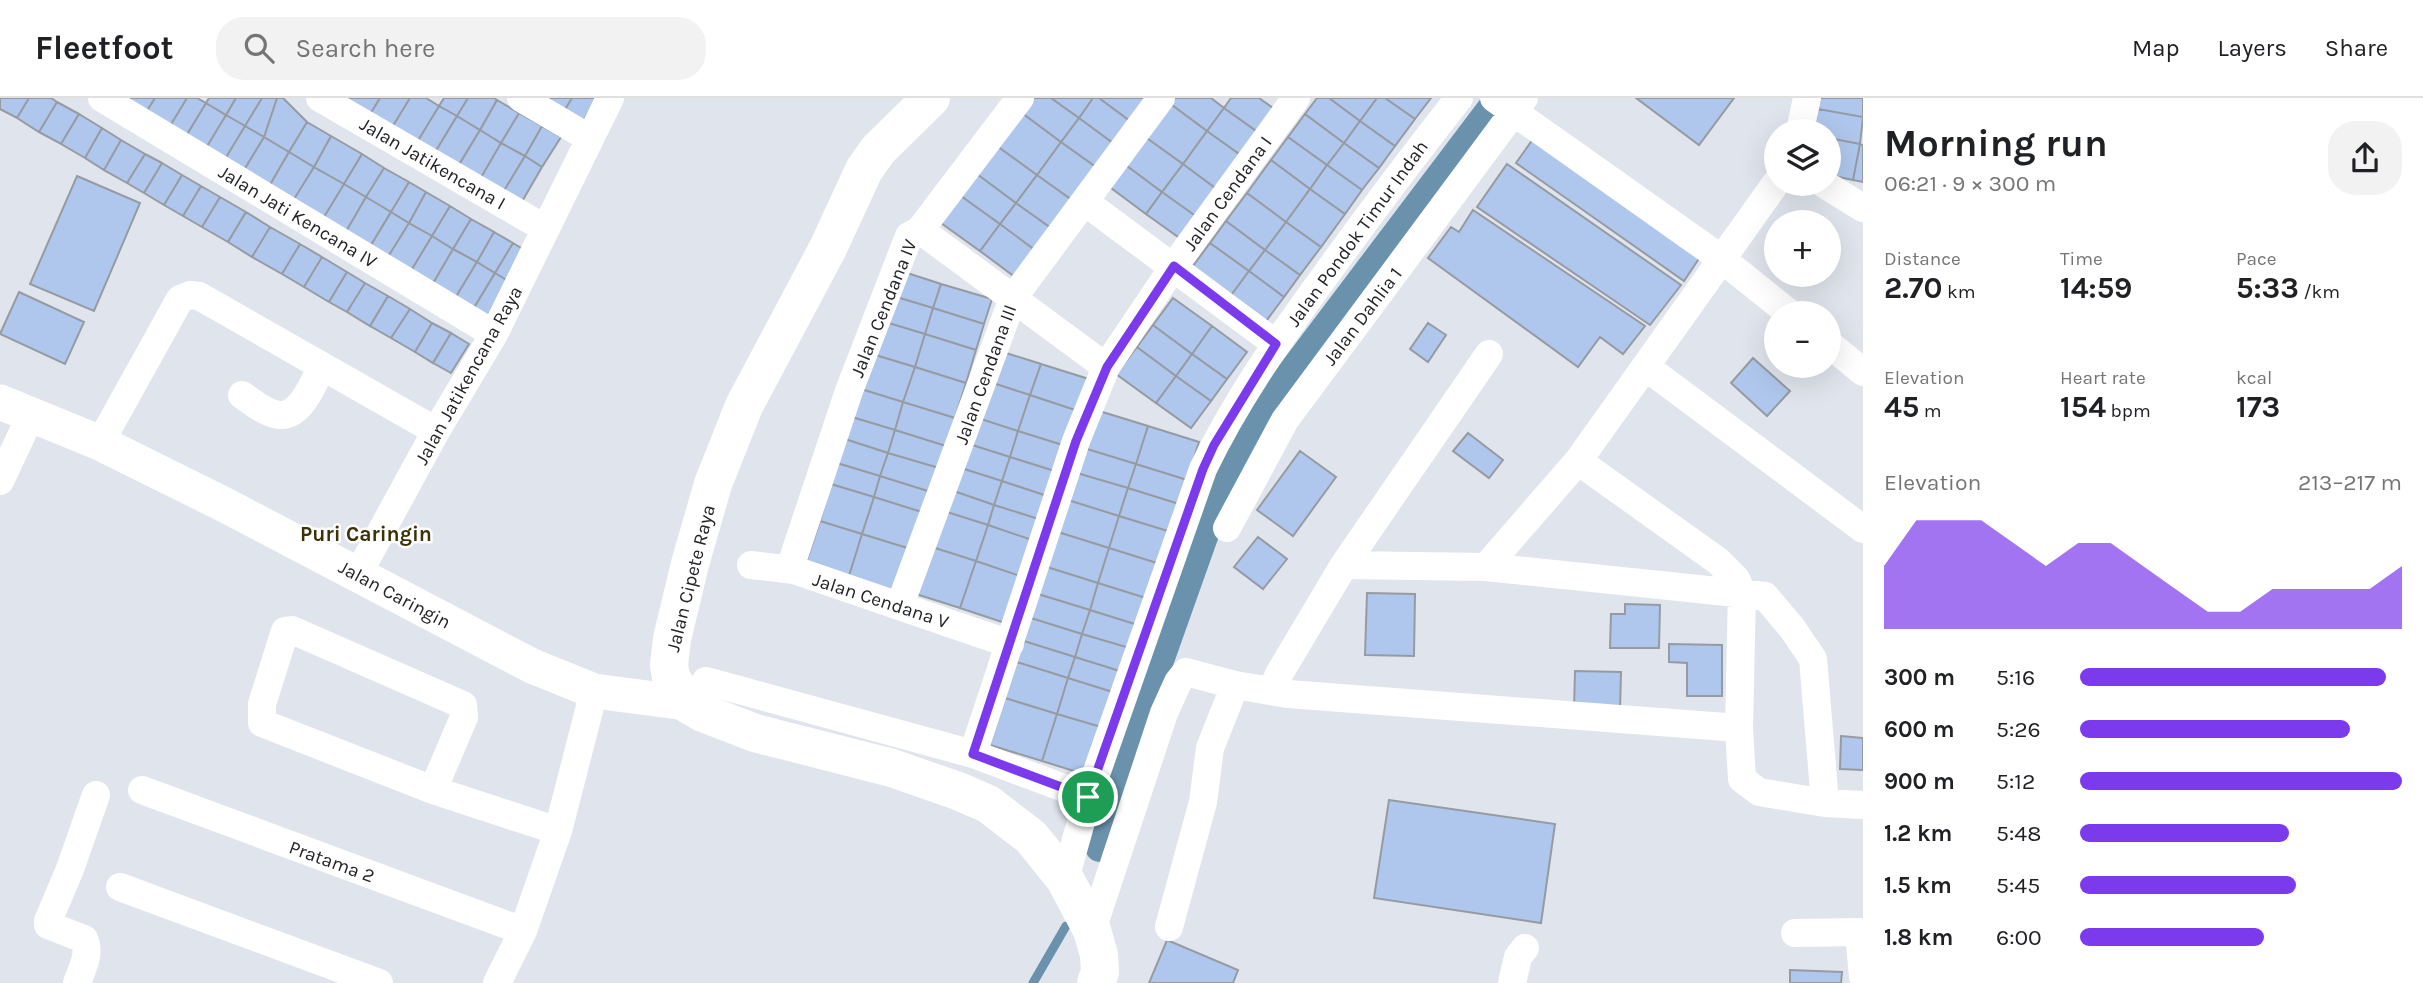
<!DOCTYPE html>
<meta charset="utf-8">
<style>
:root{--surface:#fff;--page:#f2f2f2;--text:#202124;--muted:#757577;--line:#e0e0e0;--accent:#7c3aed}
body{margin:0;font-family:Karla,sans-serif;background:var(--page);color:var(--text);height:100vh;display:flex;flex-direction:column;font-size:26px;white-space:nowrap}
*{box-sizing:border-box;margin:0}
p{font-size:23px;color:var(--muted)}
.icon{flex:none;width:38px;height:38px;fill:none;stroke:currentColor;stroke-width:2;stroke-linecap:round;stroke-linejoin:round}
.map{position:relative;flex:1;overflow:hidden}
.details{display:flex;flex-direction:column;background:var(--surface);width:560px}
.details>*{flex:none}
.tools{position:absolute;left:1764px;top:21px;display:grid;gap:14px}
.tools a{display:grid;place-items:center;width:77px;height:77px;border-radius:50%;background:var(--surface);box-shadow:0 7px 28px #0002;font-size:35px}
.pin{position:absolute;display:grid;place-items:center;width:60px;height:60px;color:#fff;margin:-30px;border:4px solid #fff;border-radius:50%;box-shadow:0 2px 7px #0007}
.round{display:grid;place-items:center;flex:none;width:74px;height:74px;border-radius:28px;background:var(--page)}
.headline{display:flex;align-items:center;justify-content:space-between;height:119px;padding:0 21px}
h1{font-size:38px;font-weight:700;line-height:52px}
.stats{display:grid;grid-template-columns:repeat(3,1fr);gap:10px;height:119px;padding:7px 21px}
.stats div{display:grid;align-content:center}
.stats b{font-size:30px;font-weight:700}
.stats small{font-size:19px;font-weight:400}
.stats p{font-size:19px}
.chart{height:196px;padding:14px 21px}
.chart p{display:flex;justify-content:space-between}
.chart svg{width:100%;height:126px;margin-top:7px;fill:var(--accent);opacity:.7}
ul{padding:0 21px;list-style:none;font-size:23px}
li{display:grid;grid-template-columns:112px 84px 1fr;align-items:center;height:52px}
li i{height:18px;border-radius:9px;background:var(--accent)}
header{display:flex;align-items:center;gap:42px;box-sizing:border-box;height:98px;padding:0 35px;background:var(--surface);border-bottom:2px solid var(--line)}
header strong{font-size:33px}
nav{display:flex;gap:38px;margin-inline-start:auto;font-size:24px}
.search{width:490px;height:63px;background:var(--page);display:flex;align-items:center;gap:18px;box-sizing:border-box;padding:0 24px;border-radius:28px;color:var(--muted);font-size:26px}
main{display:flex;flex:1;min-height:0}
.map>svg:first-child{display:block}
</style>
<header>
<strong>Fleetfoot</strong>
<div class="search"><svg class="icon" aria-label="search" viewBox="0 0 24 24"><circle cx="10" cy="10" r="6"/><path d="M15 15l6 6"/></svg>Search here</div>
<nav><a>Map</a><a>Layers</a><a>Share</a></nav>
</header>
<main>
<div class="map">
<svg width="1863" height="885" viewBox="0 0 1863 885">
<rect width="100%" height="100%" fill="#e0e5ed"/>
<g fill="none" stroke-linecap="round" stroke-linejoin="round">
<path stroke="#6a92ac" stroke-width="9" d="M1033,885L1066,828"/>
<path stroke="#6a92ac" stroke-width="30" d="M1100,749L1146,599L1222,385L1252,328L1500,0"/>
</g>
<path fill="#afc7ec" stroke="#969ba3" stroke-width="2" d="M0,0H29L17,20L0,11Z
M29,0H51L57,4L39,34L17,20Z
M128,0H155L143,19Z
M155,0H187L167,33L143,19Z
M187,0H197L206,5L183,43L167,33Z
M209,0H236L226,17L206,5Z
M236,0H262L245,28L226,17Z
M262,0H277L264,39L245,28Z
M277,0H283L307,24L289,54L264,39Z
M339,0H380L369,18Z
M380,0H410L391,31L369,18Z
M410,0H426L439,8L416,46L391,31Z
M444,0H468L457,18L439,8Z
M468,0H494L497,2L480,32L457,18Z
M548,0H572L563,15Z
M572,0H597L582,25L563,15Z
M1033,0H1051L1079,20L1061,44L1022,15Z
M1051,0H1093L1079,20Z
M1093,0H1099L1130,23L1113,45L1079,20Z
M1099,0H1145L1130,23Z
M1171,0H1211L1224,10L1207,33L1168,4Z
M1231,0H1259L1276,12L1259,35L1224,10Z
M1317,0H1329L1360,23L1344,45L1305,16Z
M1329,0H1377L1360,23Z
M1377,0H1385L1415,21L1395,48L1360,23Z
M1385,0H1431L1415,21Z
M1636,0H1734L1699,47Z
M1820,0H1863V19L1818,11Z
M497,2L519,15L501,45L480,32Z
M57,4L79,16L61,46L39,34Z
M1168,4L1207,33L1183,66L1144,38Z
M206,5L226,17L203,55L183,43Z
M439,8L457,18L434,56L416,46Z
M1224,10L1259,35L1242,58L1207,33Z
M1818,11L1863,19L1860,46L1829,40V33H1814Z
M519,15L542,28L525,58L501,45Z
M1022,15L1061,44L1037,77L997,48Z
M79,16L102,30L85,60L61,46Z
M1305,16L1344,45L1327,67L1288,39Z
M226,17L245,28L222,66L203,55Z
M457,18L480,32L457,70L434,56Z
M1079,20L1113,45L1096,69L1061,44Z
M1360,23L1395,48L1379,70L1344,45Z
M307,24L331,38L314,69L289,54Z
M245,28L264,39L241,77L222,66Z
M542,28L561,39L542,69L525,58Z
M102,30L121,42L104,72L85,60Z
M480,32L501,45L479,83L457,70Z
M1207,33L1242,58L1218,92L1183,66Z
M331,38L362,56L344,86L314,69Z
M1144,38L1183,66L1162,94L1123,65Z
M264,39L289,54L267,92L241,77Z
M1288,39L1327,67L1310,91L1271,62Z
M1829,40L1860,46L1853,82L1829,77Z
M1533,41L1700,159L1684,183L1516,65Z
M121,42L145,56L127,85L104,72Z
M1061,44L1096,69L1072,102L1037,77Z
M501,45L525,58L502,96L479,83Z
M1344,45L1379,70L1362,92L1327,67Z
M1860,46L1863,47V84L1853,82Z
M997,48L1037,77L1016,105L977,76Z
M289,54L314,69L291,106L267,92Z
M145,56L162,65L144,95L127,85Z
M362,56L384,70L366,99L344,86Z
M525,58L542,69L520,107L502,96Z
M1271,62L1310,91L1286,124L1247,95Z
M162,65L182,77L164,107L144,95Z
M1123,65L1162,94L1146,116L1107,87Z
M1183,66L1218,92L1197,119L1162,94Z
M1507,66L1681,187L1650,227L1477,109Z
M1327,67L1362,92L1345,116L1310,91Z
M314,69L344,86L321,124L291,106Z
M384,70L409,84L391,114L366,99Z
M977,76L1016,105L1000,126L961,98Z
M182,77L201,88L183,118L164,107Z
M1037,77L1072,102L1051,130L1016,105Z
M77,78L140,105L94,213L30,186Z
M409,84L426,94L409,125L391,114Z
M344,86L366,99L344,137L321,124Z
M201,88L220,99L202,129L183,118Z
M1310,91L1345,116L1321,149L1286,124Z
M426,94L450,108L432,138L409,125Z
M1162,94L1197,119L1181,141L1146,116Z
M1247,95L1286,124L1265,152L1226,123Z
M961,98L1000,126L980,153L941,125Z
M220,99L246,114L228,144L202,129Z
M366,99L391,114L368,152L344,137Z
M1016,105L1051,130L1035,152L1000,126Z
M450,108L471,121L453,151L432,138Z
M1473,112L1645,228L1623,256L1600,239L1578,269L1428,160L1451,129L1459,134Z
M246,114L270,129L252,159L228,144Z
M391,114L409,125L386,162L368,152Z
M471,121L494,134L477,164L453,151Z
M1226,123L1265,152L1249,173L1210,145Z
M1286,124L1321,149L1300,177L1265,152Z
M409,125L432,138L409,176L386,162Z
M1000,126L1035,152L1015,179L980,153Z
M270,129L300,146L282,176L252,159Z
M494,134L513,145L495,175L477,164Z
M432,138L453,151L431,189L409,176Z
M513,145L531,156L513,186L495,175Z
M1210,145L1249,173L1229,200L1190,172Z
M300,146L322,159L304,189L282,176Z
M453,151L477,164L454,202L431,189Z
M1265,152L1300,177L1284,199L1249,173Z
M322,159L347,174L329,204L304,189Z
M477,164L495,175L472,213L454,202Z
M898,172L941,186L933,210L890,197Z
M1249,173L1284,199L1264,226L1229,200Z
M347,174L365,185L347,214L329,204Z
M495,175L513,186L490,224L472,213Z
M365,185L388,198L370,228L347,214Z
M941,186L992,201L984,226L933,210Z
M19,194L84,224L65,266L0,236Z
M890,197L933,210L925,236L882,223Z
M388,198L410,211L391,240L370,228Z
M1173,200L1212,228L1192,256L1153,227Z
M933,210L984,226L976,252L925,236Z
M410,211L432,225L415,254L391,240Z
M882,223L925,236L915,269L872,256Z
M432,225L451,235L433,265L415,254Z
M1428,225L1446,237L1428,264L1410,251Z
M1153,227L1192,256L1176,278L1137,249Z
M1212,228L1247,254L1227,281L1192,256Z
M451,235L469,246L451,275L433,265Z
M925,236L976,252L966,285L915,269Z
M1137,249L1176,278L1156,305L1116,276Z
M997,252L1041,266L1030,297L987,283Z
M872,256L915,269L903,304L861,291Z
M1192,256L1227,281L1211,303L1176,278Z
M1753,260L1790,293L1767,318L1731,285Z
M1041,266L1092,282L1081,314L1030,297Z
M915,269L966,285L955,320L903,304Z
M1176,278L1211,303L1191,330L1156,305Z
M987,283L1030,297L1018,333L975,319Z
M861,291L903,304L895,332L852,319Z
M1030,297L1081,314L1069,349L1018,333Z
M903,304L955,320L946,348L895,332Z
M1096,312L1148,328L1136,366L1084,350Z
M852,319L895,332L888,355L845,341Z
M975,319L1018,333L1010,359L966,345Z
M1148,328L1199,344L1187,382L1136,366Z
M895,332L946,348L939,370L888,355Z
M1018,333L1069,349L1061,375L1010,359Z
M1468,335L1503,362L1489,380L1453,353Z
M845,341L888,355L880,378L837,365Z
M966,345L1010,359L1002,383L958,369Z
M1084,350L1136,366L1128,390L1077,375Z
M1300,353L1336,379L1293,438L1257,412Z
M888,355L939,370L931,394L880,378Z
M1010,359L1061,375L1053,400L1002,383Z
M837,365L880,378L874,399L831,386Z
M1136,366L1187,382L1179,406L1128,390Z
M958,369L1002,383L994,407L951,392Z
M1077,375L1128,390L1119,418L1068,402Z
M880,378L931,394L925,415L874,399Z
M1002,383L1053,400L1045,423L994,407Z
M831,386L874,399L862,436L820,423Z
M1128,390L1179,406L1171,434L1119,418Z
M951,392L994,407L988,427L944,413Z
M874,399L925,415L914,452L862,436Z
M1068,402L1119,418L1109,450L1058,434Z
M994,407L1045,423L1038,444L988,427Z
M944,413L988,427L976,463L932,449Z
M1119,418L1171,434L1160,466L1109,450Z
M820,423L862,436L848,481L805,468Z
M988,427L1038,444L1026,480L976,463Z
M1058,434L1109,450L1098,485L1047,469Z
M862,436L914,452L899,497L848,481Z
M1258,439L1287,461L1263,491L1234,469Z
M932,449L976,463L960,510L916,496Z
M1109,450L1160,466L1149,501L1098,485Z
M976,463L1026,480L1011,527L960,510Z
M1047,469L1098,485L1090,512L1038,496Z
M1098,485L1149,501L1141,528L1090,512Z
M1367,495L1415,496L1414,558L1365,557Z
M1038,496L1090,512L1082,536L1031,520Z
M1625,506L1660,507L1659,550H1610L1611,516H1625Z
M1090,512L1141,528L1133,551L1082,536Z
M1031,520L1082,536L1075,559L1024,543Z
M1082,536L1133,551L1126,575L1075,559Z
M1024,543L1075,559L1068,580L1017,564Z
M1669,546L1722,547V598H1687V565L1669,564Z
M1075,559L1126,575L1119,596L1068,580Z
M1017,564L1068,580L1057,616L1005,600Z
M1575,573L1621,574L1620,613L1574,612Z
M1068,580L1119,596L1108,631L1057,616Z
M1005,600L1057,616L1042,663L990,647Z
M1057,616L1108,631L1093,679L1042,663Z
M1841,638L1863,640V672L1840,671Z
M1389,702L1555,726L1541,825L1374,800Z
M1167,842L1238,872L1233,885H1149Z
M1790,872L1842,874L1841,885H1790Z"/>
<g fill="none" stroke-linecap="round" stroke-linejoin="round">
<path stroke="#fff" stroke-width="28" d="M102,0L494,236
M320,0L546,131
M521,0L589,40
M1494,0L1723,162L1789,215
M1800,33L1807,0
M1824,86L1863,110
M1085,104L1276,246
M920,132L1106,269
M1829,246L1863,274
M1646,269L1863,431
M242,297C252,304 268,317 281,317C302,317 314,284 322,268
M100,345L180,201L190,197L199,198L436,333
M1578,363L1718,463L1736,481L1742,494L1739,630L1742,681L1759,694L1825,705L1863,707
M0,383L31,317
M1227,430L1285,322L1524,0
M751,467L794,472L1010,546
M1344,467L1486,469L1765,498L1792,530L1813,561L1825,705
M1486,469L1578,363L1776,85
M794,472L793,461L849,293L909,138L920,132L1020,0
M358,476L436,333L494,236L610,0
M900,507L1013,200L1161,0
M706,583L973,656L1088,699
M1272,593L1279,576L1344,467L1489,256
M973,656L1076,343L1106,269L1174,168L1296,0
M142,692L523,833
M433,692L464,619L463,607L292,532L285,533L262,606V625L433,692L558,733
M1065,781L1088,699L1203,371C1234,306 1275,247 1317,189C1363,125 1410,62 1459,0
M120,789L379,885
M1169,829L1203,704L1210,650L1235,587
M1092,832L1164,615L1178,584L1186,574L1235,587L1288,596L1739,630
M1795,835L1859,834L1863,879
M77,885C82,870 91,856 84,841L48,827V823L70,771L96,697
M497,885L523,833L558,733L594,593
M1512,885L1518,859L1525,850"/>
<path stroke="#fff" stroke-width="35" d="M0,304L100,345L227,408L532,568L594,593L686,605"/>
<path stroke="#fff" stroke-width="38" d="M931,0L878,52L864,72L828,150L744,308L713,386L690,466L672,541L669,567L671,579L686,605L703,615L755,635L892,670L958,693L988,706L1031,739L1065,781L1092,832L1099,857L1100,874L1096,885"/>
</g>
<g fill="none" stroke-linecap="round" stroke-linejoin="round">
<defs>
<path id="route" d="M1174,168L1276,246L1214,347L1203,371L1088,699L973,656L1076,343L1107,269Z"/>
</defs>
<use href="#route" stroke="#fff" stroke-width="14"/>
<use href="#route" stroke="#7c3aed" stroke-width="9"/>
</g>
<g text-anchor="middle" stroke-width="5" stroke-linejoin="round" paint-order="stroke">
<g font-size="19" fill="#212326" stroke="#fff">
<text transform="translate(433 65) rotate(30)" y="7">Jalan Jatikencana I</text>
<text transform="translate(1227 95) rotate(-54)" y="7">Jalan Cendana I</text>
<text transform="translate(298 118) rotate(31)" y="7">Jalan Jati Kencana IV</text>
<text transform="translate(1357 135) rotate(-54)" y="7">Jalan Pondok Timur Indah</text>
<text transform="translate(883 210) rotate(-68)" y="7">Jalan Cendana IV</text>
<text transform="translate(1362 218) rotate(-53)" y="7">Jalan Dahlia 1</text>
<text transform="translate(985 276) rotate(-70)" y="7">Jalan Cendana III</text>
<text transform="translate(468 277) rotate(-61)" y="7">Jalan Jatikencana Raya</text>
<text transform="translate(690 480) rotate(-76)" y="7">Jalan Cipete Raya</text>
<text transform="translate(395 496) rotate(28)" y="7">Jalan Caringin</text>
<text transform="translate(881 502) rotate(18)" y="7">Jalan Cendana V</text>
<text transform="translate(332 763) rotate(20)" y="7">Pratama 2</text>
</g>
<g font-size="21" font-weight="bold" fill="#3f3107" stroke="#fff">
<text x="366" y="443">Puri Caringin</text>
</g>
</g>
</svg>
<div class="tools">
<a><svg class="icon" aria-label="layers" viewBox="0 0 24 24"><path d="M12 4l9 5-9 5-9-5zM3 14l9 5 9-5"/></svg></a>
<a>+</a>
<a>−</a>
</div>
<div class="pin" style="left:1088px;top:699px;background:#1e9e55"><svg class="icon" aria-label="arrive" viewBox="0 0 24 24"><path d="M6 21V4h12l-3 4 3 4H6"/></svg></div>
</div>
<section class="details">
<div class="headline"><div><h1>Morning run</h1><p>06:21 · 9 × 300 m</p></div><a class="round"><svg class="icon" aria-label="share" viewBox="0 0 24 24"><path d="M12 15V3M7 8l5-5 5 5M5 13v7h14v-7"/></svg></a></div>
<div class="stats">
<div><p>Distance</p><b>2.70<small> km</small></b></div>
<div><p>Time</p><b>14:59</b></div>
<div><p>Pace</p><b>5:33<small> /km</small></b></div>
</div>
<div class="stats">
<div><p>Elevation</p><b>45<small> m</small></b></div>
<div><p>Heart rate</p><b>154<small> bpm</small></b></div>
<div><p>kcal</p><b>173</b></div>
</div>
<div class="chart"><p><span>Elevation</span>213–217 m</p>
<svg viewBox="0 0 160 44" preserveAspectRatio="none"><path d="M0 44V22L10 6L20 6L30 6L40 14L50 22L60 14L70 14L80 22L90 30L100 38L110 38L120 30L130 30L140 30L150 30L160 22V44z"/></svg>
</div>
<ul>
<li><b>300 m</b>5:16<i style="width:95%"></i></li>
<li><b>600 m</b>5:26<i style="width:84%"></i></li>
<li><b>900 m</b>5:12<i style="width:100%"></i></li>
<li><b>1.2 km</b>5:48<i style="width:65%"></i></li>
<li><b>1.5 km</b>5:45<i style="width:67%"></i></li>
<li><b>1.8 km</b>6:00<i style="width:57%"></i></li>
</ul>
</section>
</main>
